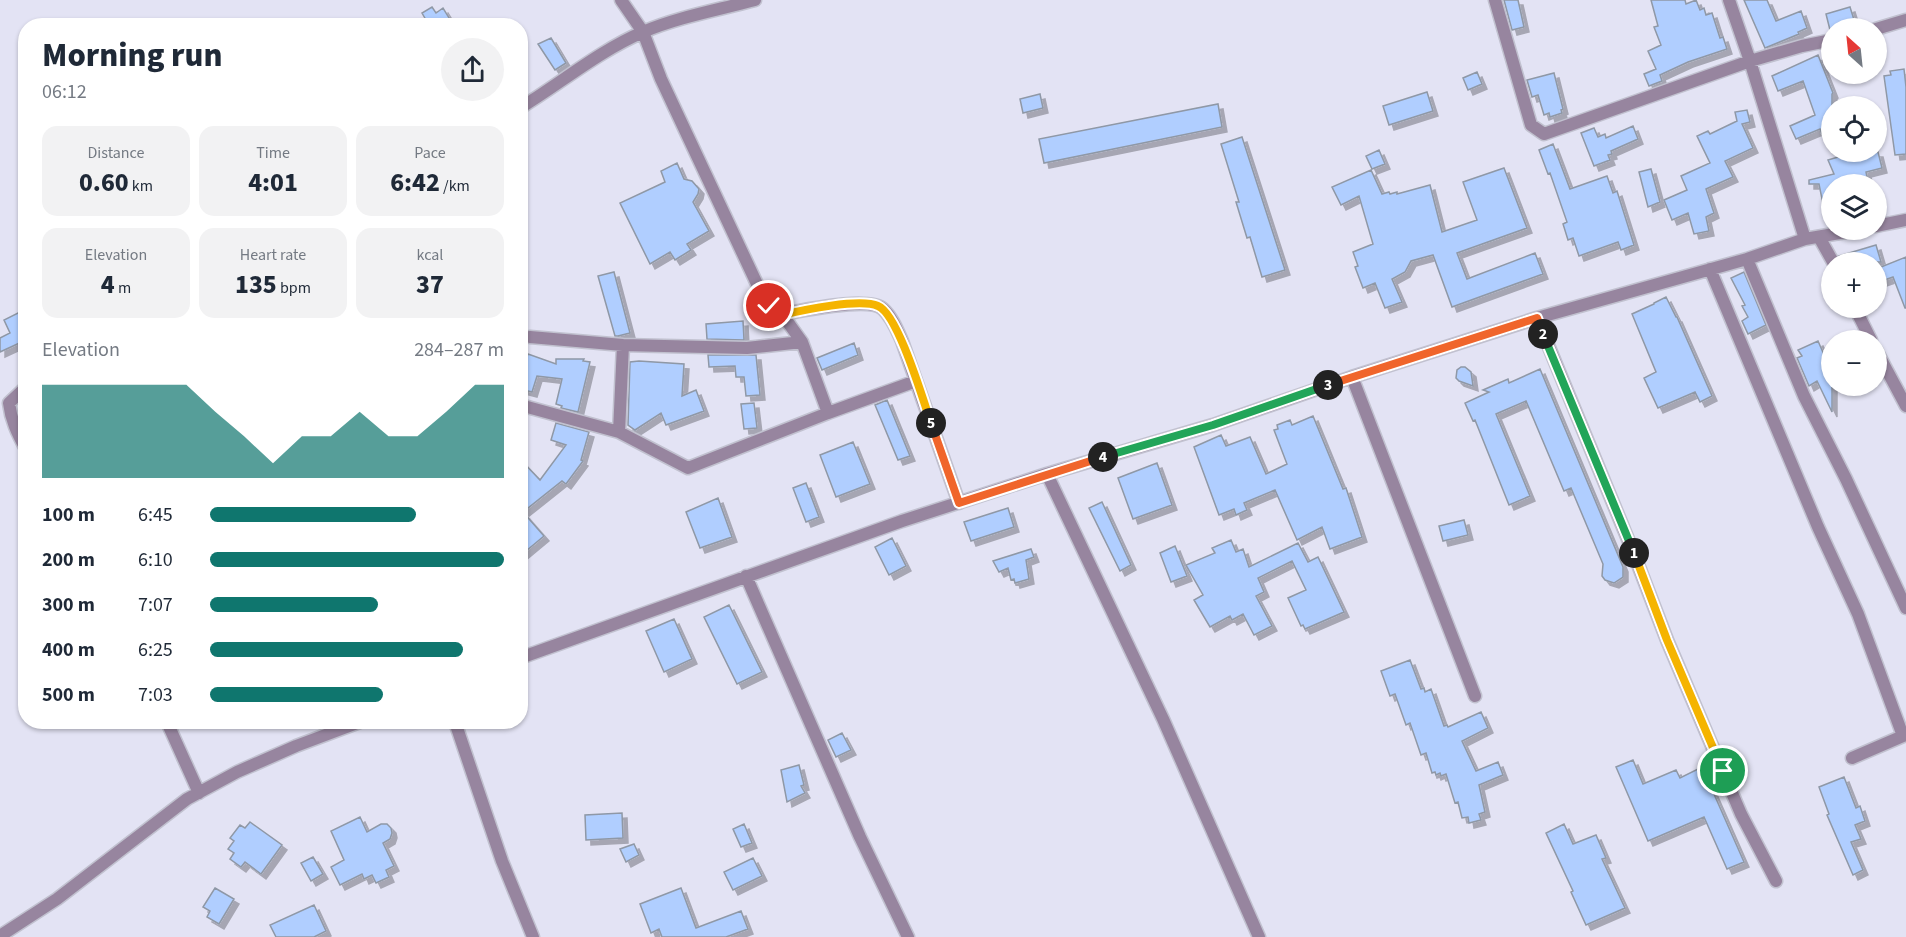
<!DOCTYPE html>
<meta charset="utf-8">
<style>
:root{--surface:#fff;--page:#f2f2f3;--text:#1f2937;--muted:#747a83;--accent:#0f766e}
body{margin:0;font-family:"Source Sans 3",sans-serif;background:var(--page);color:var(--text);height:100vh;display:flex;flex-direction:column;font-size:22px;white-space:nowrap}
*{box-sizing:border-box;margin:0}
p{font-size:20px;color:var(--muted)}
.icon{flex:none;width:33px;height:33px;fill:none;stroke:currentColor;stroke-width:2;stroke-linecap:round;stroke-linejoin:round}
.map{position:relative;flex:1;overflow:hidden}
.details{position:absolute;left:18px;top:18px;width:510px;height:711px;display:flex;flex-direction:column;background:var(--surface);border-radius:24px;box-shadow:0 2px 4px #0004}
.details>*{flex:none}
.needle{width:39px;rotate:333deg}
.controls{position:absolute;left:1821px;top:18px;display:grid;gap:12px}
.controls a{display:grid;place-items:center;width:66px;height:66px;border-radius:50%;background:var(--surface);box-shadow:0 2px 4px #0004;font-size:30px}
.pin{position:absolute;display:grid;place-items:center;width:51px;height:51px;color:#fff;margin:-26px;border:3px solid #fff;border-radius:50%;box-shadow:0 2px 6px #0007}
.km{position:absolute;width:30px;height:30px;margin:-15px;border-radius:50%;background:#222;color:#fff;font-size:16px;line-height:30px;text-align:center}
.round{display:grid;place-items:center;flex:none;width:63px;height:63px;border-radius:32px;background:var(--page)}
.overview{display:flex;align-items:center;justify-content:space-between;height:102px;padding:0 24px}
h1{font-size:33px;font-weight:800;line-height:45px}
.stats{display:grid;grid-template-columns:repeat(3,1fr);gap:9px;height:102px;padding:6px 24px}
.stats div{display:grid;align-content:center;border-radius:15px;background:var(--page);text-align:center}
.stats b{font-size:26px;font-weight:800}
.stats small{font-size:16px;font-weight:400}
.stats p{font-size:16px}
.chart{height:168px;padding:12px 24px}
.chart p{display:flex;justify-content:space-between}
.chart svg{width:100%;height:108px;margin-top:6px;fill:var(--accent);opacity:.7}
ul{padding:0 24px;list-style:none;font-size:20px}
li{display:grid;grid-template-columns:96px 72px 1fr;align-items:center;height:45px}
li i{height:15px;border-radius:8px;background:var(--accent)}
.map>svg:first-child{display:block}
</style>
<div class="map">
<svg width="1906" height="937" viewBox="0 0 1906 937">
<defs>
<filter id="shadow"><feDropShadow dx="5" dy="5" stdDeviation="0" flood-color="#0004"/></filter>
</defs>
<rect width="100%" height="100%" fill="#e3e3f4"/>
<path fill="#b0ceff" stroke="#8f98a6" stroke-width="1.5" filter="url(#shadow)" d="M1504,0H1518L1524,27L1512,30Z
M1651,0H1685L1686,4L1696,0L1700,10L1704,8L1706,15L1712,13L1720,38L1723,37L1727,49L1688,62L1660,75L1662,81L1649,86L1644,74L1656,69L1648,51L1661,45L1654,27L1658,26Z
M1744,0H1767L1776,21L1801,11L1807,28L1798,32L1799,34L1765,48Z
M432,7L436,13L443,8L451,21L444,26H417L426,20L422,13Z
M1850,7L1855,23L1830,30L1826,14Z
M551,38L566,63L555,70L538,44Z
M1818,55L1833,93L1832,94V131L1822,134L1820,129L1796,139L1790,126L1815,115L1803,81L1778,91L1772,76Z
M1904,69L1906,87V154L1895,155L1884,76L1891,75L1890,71Z
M1477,72L1482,84L1468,90L1463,78Z
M1554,73L1563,109L1561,110L1562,113L1550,117L1549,113L1544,115L1538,95L1532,97L1527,80Z
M1427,92L1433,111L1389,125L1383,106Z
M1040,94L1043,108L1023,113L1020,99Z
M1218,104L1222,127L1044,163L1039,139Z
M1747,110L1750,122L1742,124L1753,148L1725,161L1733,177L1706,189L1714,213L1706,217L1709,231L1694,234L1688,213L1672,220L1664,200L1687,190L1681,176L1710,163L1697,136L1708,131L1710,134L1737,121L1735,112Z
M1633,126L1638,139L1611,151L1612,154L1608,155L1610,160L1594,166L1581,133L1594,128L1598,137L1605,134L1606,138Z
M1242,137L1285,270L1262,277L1250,237L1247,238L1236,202H1239L1221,144Z
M1553,144L1570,189L1607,176L1613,193L1617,191L1634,245L1621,250L1618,242L1579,256L1573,238L1568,240L1563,224L1567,222L1550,173L1548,174L1539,150Z
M1379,150L1385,164L1372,169L1366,156Z
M1855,152H1878L1882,168L1866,172L1867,177L1847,182L1848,184H1832V218L1826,219L1819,184H1809V180L1834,174L1828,160Z
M677,163L684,179L692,181L699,189L698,194L693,202L709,231L687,244L691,250L675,260L670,252L650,264L620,203L665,182L661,171Z
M1504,168L1527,228L1457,253L1467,279L1535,253L1543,274L1452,307L1433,255L1411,261L1405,272L1392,279L1402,302L1385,308L1375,283L1363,288L1355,267L1358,266L1353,252L1373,244L1359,196L1341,205L1332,187L1371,170L1382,194L1389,192L1390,194L1397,192V194L1430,185L1442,232L1477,220L1463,182Z
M1651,169L1660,202L1648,207L1639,172Z
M1876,245L1881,262H1841L1839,256Z
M1906,257V308H1905L1893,277L1876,283V269Z
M614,272L630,333L618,336H615L598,276Z
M1744,272L1766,325L1748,334L1742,321L1748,317L1742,306L1745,305L1731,278Z
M1666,297L1676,317H1677L1712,396L1700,402L1695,392L1658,408L1644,378L1656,372L1632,314L1654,304V303Z
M26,309V340L0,352V338L10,333L4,320Z
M743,321L744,340L707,339L706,324Z
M1818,341L1832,373V412L1817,381L1809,386L1797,358L1802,356L1798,350Z
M854,343L858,355L822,370L817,358Z
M528,354L556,364V359H584L583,361L590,362L578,412L561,408L562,406L556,404L562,379L537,376L532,392L520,389V376Z
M708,355H756L760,395L746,396L744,377H736L735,366L709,367Z
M639,361L684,364L682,396L696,390L704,411L666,425L661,413L635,430L628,425L630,362Z
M1461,367H1465L1471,372L1473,386L1459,381L1456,378L1457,370Z
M1540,369L1623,567V577L1614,583L1605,580L1602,576L1603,564L1571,488L1564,491L1526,401L1496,414L1530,496L1509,505L1475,420L1473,421L1465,403L1489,392L1483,390L1508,379L1509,383Z
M887,400L910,456L898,460L875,405Z
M754,403L757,428L744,429L741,404Z
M1313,416L1343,489L1346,488L1362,537L1330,549L1322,527L1297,540L1275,490L1244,503L1247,510L1236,515L1234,509L1219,515L1194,447L1221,435L1226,446L1250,437L1266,474L1287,464L1274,430L1278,429L1277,425L1290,420L1292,425Z
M556,423L589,432L581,460L583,461L566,484L562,481L523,512L544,536L520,556V459L540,480L566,445L551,440Z
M853,442L870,484L836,497L820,455Z
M1157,463L1172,505L1133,519L1118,478Z
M806,483L819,517L806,522L793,488Z
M718,498L732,537L700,548L686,512Z
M1102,502L1131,565L1120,571L1089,508Z
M1008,508L1014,527L971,541L964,522Z
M1464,520L1468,535L1443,541L1439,526Z
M892,538L906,566L889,575L875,547Z
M1231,540L1236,552L1243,549L1249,567L1298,543L1308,562L1318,557L1344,612L1305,629L1303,625L1301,626L1288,598L1306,590L1292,561L1258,578L1264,592L1256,596L1272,626L1254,635L1243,614L1232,620L1230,616L1210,627L1194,600L1203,595L1186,565L1215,553L1212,548Z
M1175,546L1187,576L1171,582L1160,553Z
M1031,549L1034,557L1026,560L1029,579L1015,583L1014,579L1011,580L1008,568L999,572L993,561Z
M729,605L762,672L737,684L704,617Z
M674,619L692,659L664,672L646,631Z
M1410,660L1421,689L1424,688L1425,692L1431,689L1444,726L1447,725L1448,727L1481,712L1488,728L1462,741L1476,771L1498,762L1503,775L1479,785L1485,812L1479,814L1481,820L1469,823L1468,817L1462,818L1458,802L1455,803L1446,774L1441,776L1440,773L1436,775L1435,772L1432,773L1426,753L1421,755L1410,723L1406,725L1395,694L1390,696L1381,671Z
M842,733L851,750L836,757L828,740Z
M1633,760L1643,784L1676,770L1680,778L1702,767L1744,862L1727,869L1704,817L1648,841L1616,767Z
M799,765L804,785L801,786L805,793L787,802L781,770Z
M1844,777L1856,808L1860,806L1865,821L1855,825L1861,839L1851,842L1863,870L1853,875L1827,815L1829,814L1819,787Z
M622,813L623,838L586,840L585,815Z
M360,817L367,832L381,824H387L391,828L392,833L390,839L383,843L394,866L386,870L389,877L376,883L372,875L364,879L362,874L340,885L331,867L344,860L331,831Z
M250,822L282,845L261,874L245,862L241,867L230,859L234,853L228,849L234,841L230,838L240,825L245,828Z
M744,824L752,843L741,847L733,829Z
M1564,824L1573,844L1596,835L1606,858L1602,859L1625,908L1586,925L1571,892L1573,891L1546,833Z
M634,844L639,855L626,862L620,849Z
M313,857L323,874L311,881L301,863Z
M753,858L762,876L733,890L724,872Z
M215,888L234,899L219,924L207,917L210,911L203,907Z
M681,888L696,928L741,911L748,929L726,937H662L659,929L651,933L640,904Z
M314,905L326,931L314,937H276L270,925Z"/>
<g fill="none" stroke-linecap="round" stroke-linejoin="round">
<defs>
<path id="street" d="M621,0L643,32L661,79L757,284L769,306L782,314C801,311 869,296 883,309C892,317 897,330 902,341L959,503
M1495,0L1531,125L1544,134L1750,61L1802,46L1832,40
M1729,0L1750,61L1805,239
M1876,29L1906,20
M520,108C561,83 599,51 643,32C678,17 718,10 755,0
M1876,226L1906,220
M1819,237L1833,262
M1747,259L1804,396L1846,479L1906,608
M1710,269L1818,527L1858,614L1903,736L1852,758
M1855,308L1871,340
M782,314L802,342L828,413
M1537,318L1634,554L1667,640L1741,814L1776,881
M530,337L623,345L747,348L802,342
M1876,350L1906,406
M1352,377L1475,696
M26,387L9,403C11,420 17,433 26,449
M520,405L619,432L688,468L828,413L916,381
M619,432L623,345
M1047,474L1163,719L1259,937
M746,576L860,837L908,937
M520,658L902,521L1047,474L1213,425L1352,377L1537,318L1747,259L1805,239L1857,230
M167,722L199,793
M455,722L502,861L533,937
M0,936L57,899L187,799L237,772L296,746L360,722"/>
</defs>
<use href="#street" stroke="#c1c1cf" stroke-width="15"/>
<use href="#street" stroke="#97859f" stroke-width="12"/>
</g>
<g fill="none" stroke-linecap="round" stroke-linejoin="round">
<defs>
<path id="split-1" d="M1634,553L1667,640L1723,771"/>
<path id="split-2" d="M1543,334L1634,553"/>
<path id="split-3" d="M1328,385L1537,318L1543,334"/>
<path id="split-4" d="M1103,457L1213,425L1328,385"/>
<path id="split-5" d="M931,423L959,503L1103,457"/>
<path id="split-6" d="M769,306L782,315C803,310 860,298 878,306C898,314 923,400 931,423"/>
</defs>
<use href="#split-1" stroke="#fff" stroke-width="12"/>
<use href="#split-2" stroke="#fff" stroke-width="12"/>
<use href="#split-3" stroke="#fff" stroke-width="12"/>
<use href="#split-4" stroke="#fff" stroke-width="12"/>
<use href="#split-5" stroke="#fff" stroke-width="12"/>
<use href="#split-6" stroke="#fff" stroke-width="12"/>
<use href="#split-1" stroke="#f5b400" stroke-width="8"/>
<use href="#split-2" stroke="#22a559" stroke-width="8"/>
<use href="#split-3" stroke="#f0652b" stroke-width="8"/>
<use href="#split-4" stroke="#22a559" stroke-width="8"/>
<use href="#split-5" stroke="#f0652b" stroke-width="8"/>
<use href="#split-6" stroke="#f5b400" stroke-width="8"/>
</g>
</svg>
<div class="controls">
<a><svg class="needle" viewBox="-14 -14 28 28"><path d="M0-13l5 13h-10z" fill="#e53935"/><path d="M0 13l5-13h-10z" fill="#747a83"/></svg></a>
<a><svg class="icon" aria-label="locate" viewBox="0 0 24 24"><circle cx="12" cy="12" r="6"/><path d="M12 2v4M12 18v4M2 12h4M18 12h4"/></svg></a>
<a><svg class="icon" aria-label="layers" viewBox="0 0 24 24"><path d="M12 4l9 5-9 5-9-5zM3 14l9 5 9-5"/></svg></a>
<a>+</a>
<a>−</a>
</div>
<div class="pin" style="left:1723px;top:771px;background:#1e9e55"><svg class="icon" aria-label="arrive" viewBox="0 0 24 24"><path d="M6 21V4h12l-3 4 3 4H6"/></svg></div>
<div class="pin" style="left:769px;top:306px;background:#d93025"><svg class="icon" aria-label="check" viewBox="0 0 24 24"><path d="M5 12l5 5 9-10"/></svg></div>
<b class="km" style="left:1634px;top:553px">1</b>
<b class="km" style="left:1543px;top:334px">2</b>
<b class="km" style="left:1328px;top:385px">3</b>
<b class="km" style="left:1103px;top:457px">4</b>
<b class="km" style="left:931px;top:423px">5</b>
<section class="details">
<div class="overview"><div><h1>Morning run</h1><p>06:12</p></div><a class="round"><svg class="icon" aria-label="share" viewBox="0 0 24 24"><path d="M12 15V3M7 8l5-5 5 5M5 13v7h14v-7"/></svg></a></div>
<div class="stats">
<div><p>Distance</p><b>0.60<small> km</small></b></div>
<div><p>Time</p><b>4:01</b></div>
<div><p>Pace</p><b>6:42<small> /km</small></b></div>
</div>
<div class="stats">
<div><p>Elevation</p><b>4<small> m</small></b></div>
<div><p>Heart rate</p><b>135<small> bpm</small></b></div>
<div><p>kcal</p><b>37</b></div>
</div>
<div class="chart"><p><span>Elevation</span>284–287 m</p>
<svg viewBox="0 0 160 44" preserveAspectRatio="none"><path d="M0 44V6L10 6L20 6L30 6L40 6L50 6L60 17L70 27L80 38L90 27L100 27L110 17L120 27L130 27L140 17L150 6L160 6V44z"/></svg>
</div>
<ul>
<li><b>100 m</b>6:45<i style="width:70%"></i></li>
<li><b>200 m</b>6:10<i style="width:100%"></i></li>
<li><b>300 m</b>7:07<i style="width:57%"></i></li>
<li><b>400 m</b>6:25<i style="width:86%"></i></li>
<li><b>500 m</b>7:03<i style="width:59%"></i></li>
</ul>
</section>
</div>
